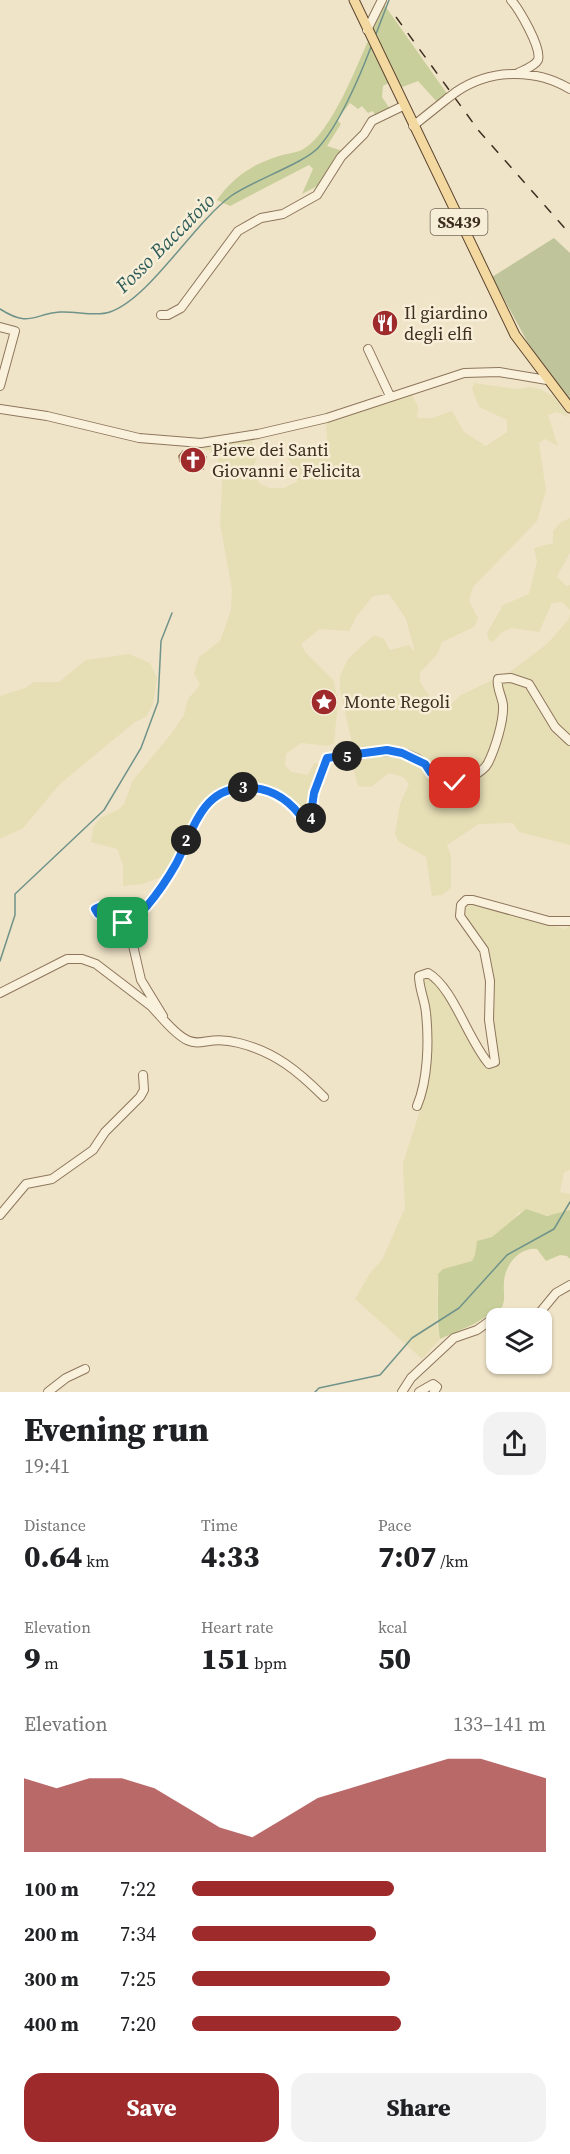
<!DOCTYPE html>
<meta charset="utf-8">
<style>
:root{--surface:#fff;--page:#f2f2f2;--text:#202124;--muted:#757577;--accent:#9e2a2b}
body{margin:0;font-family:"Source Serif 4",serif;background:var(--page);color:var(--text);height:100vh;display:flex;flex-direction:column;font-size:22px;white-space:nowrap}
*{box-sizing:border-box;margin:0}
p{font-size:20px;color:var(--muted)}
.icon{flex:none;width:33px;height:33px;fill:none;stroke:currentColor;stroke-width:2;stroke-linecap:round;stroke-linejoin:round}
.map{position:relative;height:1392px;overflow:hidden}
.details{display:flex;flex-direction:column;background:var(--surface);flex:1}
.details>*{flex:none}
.buttons{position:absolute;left:486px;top:1308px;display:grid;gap:12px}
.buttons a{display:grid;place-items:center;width:66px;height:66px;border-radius:12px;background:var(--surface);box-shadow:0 2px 4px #0004;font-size:30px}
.pin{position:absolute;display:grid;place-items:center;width:51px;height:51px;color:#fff;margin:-26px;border-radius:12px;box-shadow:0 3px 9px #0006}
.km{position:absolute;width:30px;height:30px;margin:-15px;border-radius:50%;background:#222;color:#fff;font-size:16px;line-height:30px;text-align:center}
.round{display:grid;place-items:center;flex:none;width:63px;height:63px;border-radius:18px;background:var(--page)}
.head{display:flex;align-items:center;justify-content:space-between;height:102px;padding:0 24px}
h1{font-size:33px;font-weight:800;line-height:45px}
.stats{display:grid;grid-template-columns:repeat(3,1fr);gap:9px;height:102px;padding:6px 24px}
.stats div{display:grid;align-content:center}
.stats b{font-size:30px;font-weight:800}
.stats small{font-size:16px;font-weight:400}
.stats p{font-size:16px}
.chart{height:168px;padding:12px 24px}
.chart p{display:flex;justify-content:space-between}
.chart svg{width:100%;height:108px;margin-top:6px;fill:var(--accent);opacity:.7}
.button{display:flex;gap:12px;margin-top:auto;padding:12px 24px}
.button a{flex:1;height:69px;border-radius:18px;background:var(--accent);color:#fff;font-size:24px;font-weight:800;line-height:69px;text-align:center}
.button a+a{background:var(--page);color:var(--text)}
ul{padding:0 24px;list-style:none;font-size:20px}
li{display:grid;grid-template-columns:96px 72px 1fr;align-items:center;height:45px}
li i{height:15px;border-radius:8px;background:var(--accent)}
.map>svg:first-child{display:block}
</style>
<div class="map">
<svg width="570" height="1392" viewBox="0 0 570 1392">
<rect width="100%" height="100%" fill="#f0e4c8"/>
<path fill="#e6deb5" d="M474,383L517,389L530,387L540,389L553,396L570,418L557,412L548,415L558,446L545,439L539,443L546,490L537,521L473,587L469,601L478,618L474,627L442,642L438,653L420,673V682L437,708H448L459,696L511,671L547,644L569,619L570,613V845L519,832L513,823L479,824L447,845L451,856V888L442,895L432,896L426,857L398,841L395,833L400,804L409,784L403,777L389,773L371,787L358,786L352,764L351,738L340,690V676L348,659L374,635L384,639L390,650L409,645L415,652L406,619L389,594L373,596L357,616L349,631L320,629L301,644L306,653L334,681L338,702L334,743L328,746L301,743L286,754L285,765L291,772L308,775L314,763L321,764L307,815L284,793L249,783H230L214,793L201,808L163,876L143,884L123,886V865L117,849L91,842L93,828L100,818L118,810L124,804L133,780L171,734L184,715L188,699L200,685L194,673L199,657L220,641L231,610L232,589L220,524L223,470L213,452L199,448L252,440L256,461L252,469L260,484L270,488H284L297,482V474L285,453L318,451L327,443L326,421L411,394L418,407L417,418H432L452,411L464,432L486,446L507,432V420L479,407L472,389Z
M570,518V553L557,576L566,586L570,585V610L562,602L552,603L539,632L512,628L502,632L493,642L489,640L487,633L503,605L529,594L537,561L534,548L553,543V531L561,522Z
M129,654L150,663L157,678L153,704L146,717L135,722L60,784L23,828L0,839V696L25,688L34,682H59L86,660Z
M470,902L565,929L570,925V1170L564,1172L560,1192L570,1194V1210L555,1216L519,1212L510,1224L492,1237L477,1241L475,1255L472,1261L443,1269L438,1274L437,1325L440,1339L422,1359L355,1299L370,1273L382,1260L405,1208L403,1163L425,1095L430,1050L431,1019L424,979H431L439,985L475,1050L487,1065L492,1067L497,1065L491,967L463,912L465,905Z"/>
<path fill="#c9cf9b" d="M383,3L448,95L438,103L418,81L400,88L373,33L374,23Z
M368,41L390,82L383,86L382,97L390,109L375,115L373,111L368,113L362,106L358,109L350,103L337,120L341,124L327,146L343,151L323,183L302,194L313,169L309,165L230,206L217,200C233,177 253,164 279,156C288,153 298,153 305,148C332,130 355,70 368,41Z
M526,1209L547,1216L570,1210V1259L567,1256L560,1255L546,1261L537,1249C519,1247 504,1266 504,1283C503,1292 506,1298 502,1307L474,1324L440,1339C436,1318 439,1295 438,1274L443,1269L472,1261L475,1255L477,1241L492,1237Z"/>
<path fill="#bfc49a" d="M554,238L570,253V400L534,354L492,277Z"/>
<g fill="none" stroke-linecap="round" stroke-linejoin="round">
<path stroke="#6f938a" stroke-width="1.5" d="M376,34L389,0
M0,309C30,328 33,314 60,312C76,311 96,317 110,312C150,298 192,225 231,196C252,181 304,163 318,148C339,125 360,76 371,47
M0,961L15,915V894L104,810L141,748L158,702L161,641L172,613
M315,1392L319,1388L380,1375L412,1338L459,1308L507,1255L554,1229L570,1202"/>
</g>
<path fill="#cf9f7d" stroke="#8d5f41" stroke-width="1.5" d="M183,451L206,457L203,469L180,462L179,456Z"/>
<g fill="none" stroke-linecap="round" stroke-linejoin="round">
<defs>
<path id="minor" d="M511,0C519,9 542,48 538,60C535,66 524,70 518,73
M367,30L382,0
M456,92C490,69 535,68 570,89
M413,126L448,98
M161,315H168L181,308L238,231L261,218L283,214L317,195L341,157L364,134L372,121L403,106
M0,327L15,331L0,386
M368,349L390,396
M0,409L47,416L139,438L201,443L258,434L327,418L464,373L499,372L547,380
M0,993L67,959H82L96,964L151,1006L161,1017L163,1016L141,980L132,941L123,923L112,914H98L95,909C110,898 135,921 147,906C157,893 168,878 176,864C195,828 202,783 253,788C276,790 293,804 305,822L310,821L314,793L327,758C337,754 349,757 359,755C381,750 405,748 424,763C433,770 435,782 448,783C459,785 483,773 488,763C495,749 504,721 503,705C502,696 496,687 498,679L511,678L529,684L555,727L570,741
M161,1017C200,1061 196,1032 239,1043C275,1052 298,1071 324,1097
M417,1106C428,1080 429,1041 426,1013C425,1000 419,989 419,976L428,973C453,987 468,1040 489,1064L495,1062L489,1020L490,981L484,950L460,916L461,905L466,900H473L549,921H570
M0,1215L26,1184L52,1179L93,1150L105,1132L140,1097L144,1090L143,1075
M48,1392L66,1378L85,1369
M402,1392L411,1378L454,1338L477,1330L498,1315L537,1316L556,1293L570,1285
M419,1392L433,1384L437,1387L434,1392"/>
<path id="major" d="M354,0L515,335L570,408"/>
</defs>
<use href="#minor" stroke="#8d765c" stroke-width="10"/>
<use href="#major" stroke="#5b4430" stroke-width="11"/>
<use href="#minor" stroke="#faf1dc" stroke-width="8"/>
<use href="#major" stroke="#f3d9a0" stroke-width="9"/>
<path stroke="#3d2e20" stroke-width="1.5" stroke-dasharray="10 10" stroke-linecap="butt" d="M396,17L479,131L570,234"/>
<defs>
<path id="minor-bridge" d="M448,98L456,92"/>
</defs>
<use href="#minor-bridge" stroke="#8d765c" stroke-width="10" stroke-linecap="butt"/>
<use href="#minor-bridge" stroke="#faf1dc" stroke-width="8"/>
</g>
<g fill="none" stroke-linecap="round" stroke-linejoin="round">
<defs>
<path id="route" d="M123,923L112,914H98L95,909C110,898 135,921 147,906C158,893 168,878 176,864C195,828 202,783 253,788C276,790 293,804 305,822L310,821L314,793L327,758L387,750L402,753L425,764L431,773L444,782L455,783"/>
</defs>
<use href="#route" stroke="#fff" stroke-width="12"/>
<use href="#route" stroke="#1a73e8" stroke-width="8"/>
</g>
<defs>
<symbol id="restaurant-disc" viewBox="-11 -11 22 22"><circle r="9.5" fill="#9e2a2b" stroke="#f7eed8"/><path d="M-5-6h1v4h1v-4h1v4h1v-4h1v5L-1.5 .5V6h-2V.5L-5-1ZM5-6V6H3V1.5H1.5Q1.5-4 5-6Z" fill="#fff"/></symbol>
<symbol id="church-disc" viewBox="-11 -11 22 22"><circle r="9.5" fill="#9e2a2b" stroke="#f7eed8"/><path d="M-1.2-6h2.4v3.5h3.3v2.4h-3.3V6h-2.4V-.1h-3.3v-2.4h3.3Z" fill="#fff"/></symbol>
<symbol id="sight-disc" viewBox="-11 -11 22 22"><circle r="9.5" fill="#9e2a2b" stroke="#f7eed8"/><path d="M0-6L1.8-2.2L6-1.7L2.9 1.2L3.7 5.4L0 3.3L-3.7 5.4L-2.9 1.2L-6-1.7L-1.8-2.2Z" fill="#fff"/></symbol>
</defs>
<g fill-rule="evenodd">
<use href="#restaurant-disc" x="370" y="308" width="30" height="30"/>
<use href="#church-disc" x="178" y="445" width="30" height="30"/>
<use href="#sight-disc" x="309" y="687" width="30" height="30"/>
</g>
<g text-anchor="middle" stroke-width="5" stroke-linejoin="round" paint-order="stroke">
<rect fill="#f7eed8" stroke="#756857" stroke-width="1.5" x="430.5" y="209" width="57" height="26" rx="4.5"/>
<g font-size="16" font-weight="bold" fill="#3d2e20">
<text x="459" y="228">SS439</text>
</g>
<g font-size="18" fill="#3d2e20" stroke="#f7eed8" text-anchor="start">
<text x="404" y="319">Il giardino<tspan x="404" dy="21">degli elfi</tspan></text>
<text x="212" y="456">Pieve dei Santi<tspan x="212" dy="21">Giovanni e Felicita</tspan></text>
<text x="344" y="708">Monte Regoli</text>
</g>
<g font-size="20" font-style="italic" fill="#2f5d5a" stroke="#f7eed8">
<text transform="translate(165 243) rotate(-45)" y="7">Fosso Baccatoio</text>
</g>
</g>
</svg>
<div class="buttons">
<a><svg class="icon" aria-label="layers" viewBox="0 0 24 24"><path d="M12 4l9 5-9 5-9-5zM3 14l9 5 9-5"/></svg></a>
</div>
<div class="pin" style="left:123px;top:923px;background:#1e9e55"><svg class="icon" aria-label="arrive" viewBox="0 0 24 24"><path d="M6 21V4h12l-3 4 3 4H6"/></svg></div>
<div class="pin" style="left:455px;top:783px;background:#d93025"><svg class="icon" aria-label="check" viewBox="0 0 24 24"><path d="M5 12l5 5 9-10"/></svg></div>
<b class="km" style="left:186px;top:840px">2</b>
<b class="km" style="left:243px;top:787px">3</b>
<b class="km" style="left:311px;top:818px">4</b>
<b class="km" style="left:347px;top:756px">5</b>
</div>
<section class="details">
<div class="head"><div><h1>Evening run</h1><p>19:41</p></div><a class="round"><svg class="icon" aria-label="share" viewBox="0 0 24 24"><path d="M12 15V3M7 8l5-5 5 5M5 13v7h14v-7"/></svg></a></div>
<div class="stats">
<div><p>Distance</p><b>0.64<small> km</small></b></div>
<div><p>Time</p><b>4:33</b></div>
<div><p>Pace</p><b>7:07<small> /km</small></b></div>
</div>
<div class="stats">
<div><p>Elevation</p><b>9<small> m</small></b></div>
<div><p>Heart rate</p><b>151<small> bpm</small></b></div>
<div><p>kcal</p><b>50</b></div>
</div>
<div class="chart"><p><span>Elevation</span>133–141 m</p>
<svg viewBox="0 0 160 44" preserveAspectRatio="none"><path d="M0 44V14L10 18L20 14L30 14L40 18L50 26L60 34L70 38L80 30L90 22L100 18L110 14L120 10L130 6L140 6L150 10L160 14V44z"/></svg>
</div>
<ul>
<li><b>100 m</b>7:22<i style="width:57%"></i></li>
<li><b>200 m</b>7:34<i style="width:52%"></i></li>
<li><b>300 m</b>7:25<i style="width:56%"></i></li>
<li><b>400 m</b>7:20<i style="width:59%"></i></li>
</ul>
<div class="button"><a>Save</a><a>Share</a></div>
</section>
